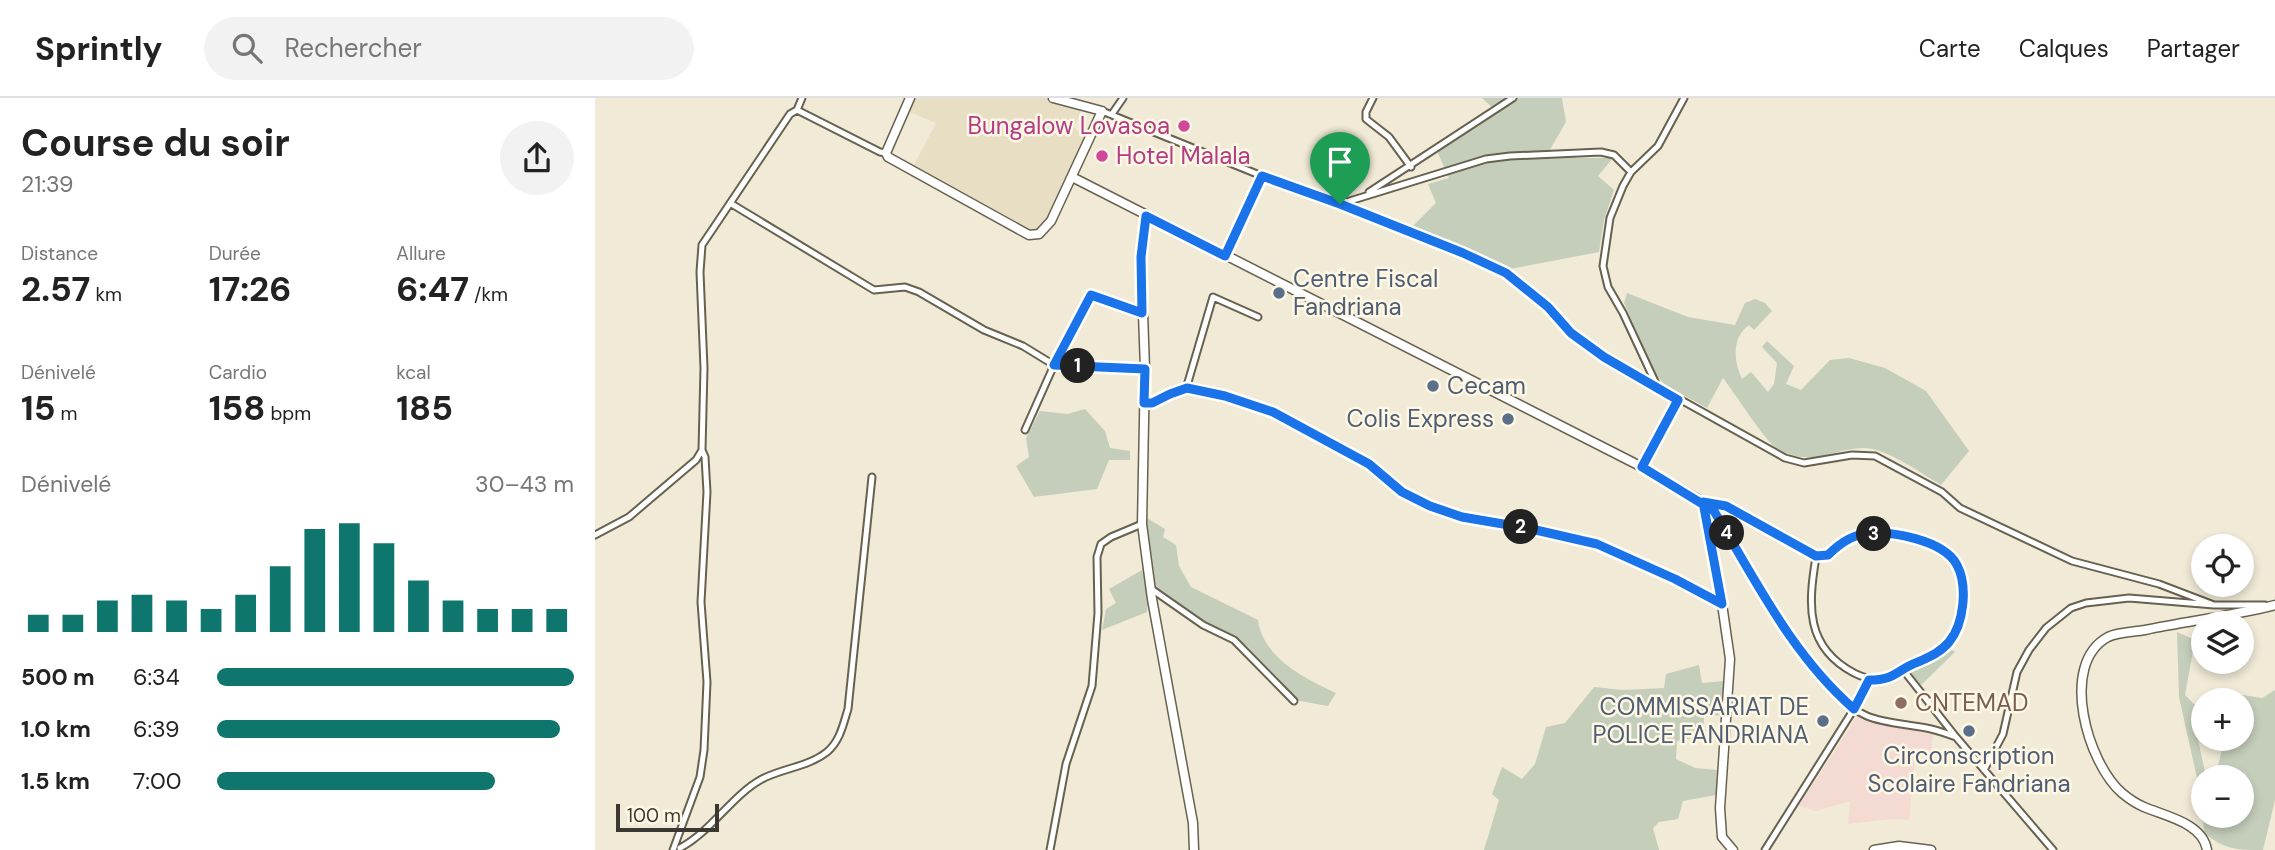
<!DOCTYPE html>
<html lang="fr">
<meta charset="utf-8">
<style>
:root{--surface:#fff;--page:#f2f2f2;--text:#222;--muted:#767676;--line:#e0e0e0;--accent:#0f766e}
body{margin:0;font-family:"DM Sans",sans-serif;background:var(--page);color:var(--text);height:100vh;display:flex;flex-direction:column;font-size:26px;white-space:nowrap}
*{box-sizing:border-box;margin:0}
p{font-size:23px;color:var(--muted)}
.icon{flex:none;width:38px;height:38px;fill:none;stroke:currentColor;stroke-width:2;stroke-linecap:round;stroke-linejoin:round}
.map{position:relative;flex:1;overflow:hidden}
.details{display:flex;flex-direction:column;background:var(--surface);width:595px}
.details>*{flex:none}
.controls{position:absolute;left:1596px;top:436px;display:grid;gap:14px}
.controls a{display:grid;place-items:center;width:63px;height:63px;border-radius:50%;background:var(--surface);box-shadow:0 4px 10px #0003;font-size:35px}
.scale{position:absolute;left:21px;bottom:18px;width:103px;box-sizing:border-box;padding-left:7px;border:4px solid #3b3831;border-top:0;font-size:19px;line-height:24px;white-space:nowrap;color:#3b3831;-webkit-text-stroke:5px #fef7e4;paint-order:stroke}
.pin{position:absolute;display:grid;place-items:center;width:60px;height:60px;color:#fff;margin:-72px -30px;border-radius:50% 50% 50% 0;rotate:-45deg;box-shadow:0 0 7px #0007}
.pin .icon{rotate:45deg}
.km{position:absolute;width:35px;height:35px;margin:-18px;border-radius:50%;background:#222;color:#fff;font-size:19px;line-height:35px;text-align:center}
.round{display:grid;place-items:center;flex:none;width:74px;height:74px;border-radius:37px;background:var(--page)}
.headline{display:flex;align-items:center;justify-content:space-between;height:119px;padding:0 21px}
h1{font-size:38px;font-weight:700;line-height:52px}
.stats{display:grid;grid-template-columns:repeat(3,1fr);gap:10px;height:119px;padding:7px 21px}
.stats div{display:grid;align-content:center}
.stats b{font-size:35px;font-weight:700}
.stats small{font-size:19px;font-weight:400}
.stats p{font-size:19px}
.chart{height:196px;padding:14px 21px}
.chart p{display:flex;justify-content:space-between}
.chart svg{width:100%;height:126px;margin-top:7px;stroke:var(--accent);stroke-width:6}
ul{padding:0 21px;list-style:none;font-size:23px}
li{display:grid;grid-template-columns:112px 84px 1fr;align-items:center;height:52px}
li i{height:18px;border-radius:9px;background:var(--accent)}
header{display:flex;align-items:center;gap:42px;box-sizing:border-box;height:98px;padding:0 35px;background:var(--surface);border-bottom:2px solid var(--line)}
header strong{font-size:33px}
nav{display:flex;gap:38px;margin-inline-start:auto;font-size:24px}
.search{width:490px;height:63px;background:var(--page);display:flex;align-items:center;gap:18px;box-sizing:border-box;padding:0 24px;border-radius:38px;color:var(--muted);font-size:26px}
main{display:flex;flex:1;min-height:0}
.map>svg:first-child{display:block}
</style>
<header>
<strong>Sprintly</strong>
<div class="search"><svg class="icon" aria-label="search" viewBox="0 0 24 24"><circle cx="10" cy="10" r="6"/><path d="M15 15l6 6"/></svg>Rechercher</div>
<nav><a>Carte</a><a>Calques</a><a>Partager</a></nav>
</header>
<main>
<section class="details">
<div class="headline"><div><h1>Course du soir</h1><p>21:39</p></div><a class="round"><svg class="icon" aria-label="share" viewBox="0 0 24 24"><path d="M12 15V3M7 8l5-5 5 5M5 13v7h14v-7"/></svg></a></div>
<div class="stats">
<div><p>Distance</p><b>2.57<small> km</small></b></div>
<div><p>Durée</p><b>17:26</b></div>
<div><p>Allure</p><b>6:47<small> /km</small></b></div>
</div>
<div class="stats">
<div><p>Dénivelé</p><b>15<small> m</small></b></div>
<div><p>Cardio</p><b>158<small> bpm</small></b></div>
<div><p>kcal</p><b>185</b></div>
</div>
<div class="chart"><p><span>Dénivelé</span>30–43 m</p>
<svg viewBox="0 0 160 44" preserveAspectRatio="none"><path d="M5 44V38M15 44V38M25 44V33M35 44V31M45 44V33M55 44V36M65 44V31M75 44V21M85 44V8M95 44V6M105 44V13M115 44V26M125 44V33M135 44V36M145 44V36M155 44V36"/></svg>
</div>
<ul>
<li><b>500 m</b>6:34<i style="width:100%"></i></li>
<li><b>1.0 km</b>6:39<i style="width:96%"></i></li>
<li><b>1.5 km</b>7:00<i style="width:78%"></i></li>
</ul>
</section>
<div class="map">
<svg width="1680" height="752" viewBox="0 0 1680 752">
<rect width="100%" height="100%" fill="#f1ead7"/>
<path fill="#e7dec4" d="M316,0H456L487,11L479,29L489,41L477,74L452,126L441,131H434L319,67L341,25L312,13Z"/>
<path fill="#f3dad2" d="M1262,619L1338,637L1336,652L1321,650L1314,722L1296,721L1253,726L1255,703L1221,713L1204,708Z"/>
<path fill="#c4ceba" d="M887,0H967L971,24L950,60H1018L1003,78L1019,92L1009,122L1004,154L910,172L817,129L841,105L833,86L854,80L842,53L902,14Z
M1032,195L1093,219L1140,227L1150,205L1160,201L1170,205L1177,213L1159,232L1154,227C1136,240 1139,264 1147,281L1156,274L1173,294L1179,286L1182,265L1167,249L1172,243L1199,268L1191,286L1206,292L1235,262L1254,260L1290,270L1331,293L1374,353L1346,387C1326,375 1291,350 1269,350C1234,351 1214,371 1180,349C1169,341 1139,294 1128,280L1112,310L1070,287L1061,277L1029,205Z
M490,311L510,333L515,350L535,353V362H514L502,391L439,399L421,368L434,359L431,340L445,313L473,316Z
M552,420L570,431L568,439L581,447L584,468L596,489L663,522C668,560 710,581 741,595L733,608L700,602L653,549L593,521L555,490L552,514L507,532L511,511L521,505L514,491L547,472Z
M1582,534L1600,542L1590,597L1599,606L1608,607V636L1601,632L1611,679H1608V718H1647V679H1637V673L1623,668L1627,651L1614,641L1647,640V602H1617L1621,593L1667,600L1680,592V702L1668,752C1643,752 1628,752 1609,734L1606,698L1584,599Z
M1353,549L1360,554L1326,587L1314,572L1348,555Z
M1104,567L1107,585L1129,583L1126,617L1109,619L1108,638L1082,643L1081,661L1100,670L1122,672L1121,697L1088,703L1083,721L1064,724L1058,730L1064,752H889L904,702L897,696L907,669L927,681L940,666L951,629L970,625L999,589L1028,592L1069,590L1071,576Z"/>
<g fill="none" stroke-linecap="round" stroke-linejoin="round">
<defs>
<path id="street" d="M778,0L771,14V21L794,39L816,69
M202,12L285,54L291,55
M507,13L667,78L868,155L911,175L953,209L976,235L1009,259L1190,360L1209,365L1257,357L1280,358L1347,394L1365,410L1477,463L1564,486L1619,507
M517,16L528,0
M774,94L918,0
M135,105L279,192L310,189L324,194L389,232L428,248L459,267L550,271
M745,106L891,61L915,58L1006,54L1019,57L1036,74
M630,158L667,78
M1063,290L1028,215L1013,189L1008,168L1015,120L1028,88L1036,74L1063,48L1089,0
M591,291L618,199L663,219
M549,305H557L575,296L591,291L630,298L678,314L774,366L807,394L835,408L867,419L932,430L1002,446L1080,481L1127,506
M430,332L459,267L496,197L547,215
M1047,369L1083,302
M1108,404L1131,408L1221,459L1233,457C1242,447 1255,438 1269,436C1295,432 1348,442 1362,467C1368,479 1368,496 1367,509C1365,520 1361,535 1354,544C1344,556 1330,558 1318,566C1313,569 1310,572 1305,575C1289,584 1275,583 1259,575C1210,549 1213,507 1221,459
M1108,405L1119,413C1151,467 1216,595 1272,618C1291,626 1315,626 1336,631C1344,633 1353,636 1361,639
M0,437L34,419L101,362L107,352
M555,490L608,527L639,542L699,603
M1309,573L1361,639L1458,752
M1389,672L1408,636L1422,574L1434,552L1451,530L1476,510L1491,505L1534,500L1619,507H1670
M85,750C117,733 136,698 167,681C188,670 213,669 232,654C245,643 248,627 253,611L277,379
M78,752L105,679L109,652L112,584L106,504L112,394L110,359L107,352L109,270L105,174L107,147L195,16L202,12L207,0
M455,752L471,666L497,588L503,515L502,459L506,446L516,439L547,426
M1170,752L1259,611L1274,582"/>
<path id="secondary" d="M315,0L291,55L293,59L434,137L444,136L456,123L507,13L458,0
M477,79L1047,369L1108,404L1127,506L1135,561L1125,710L1127,739L1138,752
M551,118L546,159L550,271L547,426L557,501L598,725L599,752
M1279,752L1304,748L1336,752
M1612,752C1608,725 1570,718 1549,709C1542,706 1533,700 1527,695C1493,666 1463,566 1513,539C1523,534 1539,534 1550,532C1593,523 1637,518 1680,507"/>
</defs>
<use href="#street" stroke="#676150" stroke-width="9"/>
<use href="#secondary" stroke="#676150" stroke-width="11"/>
<use href="#street" stroke="#fff" stroke-width="5"/>
<use href="#secondary" stroke="#fff" stroke-width="8"/>
</g>
<g fill="none" stroke-linecap="round" stroke-linejoin="round">
<defs>
<path id="route" d="M745,106L667,78L630,158L551,118L546,159L547,215L496,197L459,267L550,271L549,305H557L575,296L592,290L630,298L678,314L774,366L807,394L835,408L867,419L932,430L1002,446L1080,481L1127,506L1108,404L1131,408L1221,458L1233,457C1243,447 1255,438 1269,436C1295,432 1349,442 1362,467C1373,488 1369,526 1354,544C1346,554 1334,559 1323,564C1301,572 1301,582 1274,582L1259,611C1197,557 1161,483 1119,413L1047,369L1083,302L1009,259L976,235L953,209L911,175L868,155L745,106"/>
</defs>
<use href="#route" stroke="#fff" stroke-width="14"/>
<use href="#route" stroke="#1a73e8" stroke-width="9"/>
</g>
<g fill="#d1479c" stroke="#fef7e4" stroke-width="2.5">
<circle cx="589" cy="28" r="7"/>
<circle cx="507" cy="58" r="7"/>
</g>
<g fill="#5c6f8a" stroke="#fef7e4" stroke-width="2.5">
<circle cx="684" cy="195" r="7"/>
<circle cx="838" cy="288" r="7"/>
<circle cx="913" cy="321" r="7"/>
<circle cx="1228" cy="623" r="7"/>
<circle cx="1374" cy="633" r="7"/>
</g>
<circle fill="#8d6e63" stroke="#fef7e4" stroke-width="2.5" cx="1306" cy="605" r="7"/>
<g text-anchor="middle" stroke-width="5" stroke-linejoin="round" paint-order="stroke">
<g font-size="24" fill="#b23c85" stroke="#fef7e4" text-anchor="end">
<text x="575" y="36">Bungalow Lovasoa</text>
<text x="521" y="66" text-anchor="start">Hotel Malala</text>
</g>
<g font-size="24" fill="#4e5e75" stroke="#fef7e4" text-anchor="start">
<text x="698" y="189">Centre Fiscal<tspan x="698" dy="28">Fandriana</tspan></text>
<text x="852" y="296">Cecam</text>
<text x="899" y="329" text-anchor="end">Colis Express</text>
<text x="1214" y="617" text-anchor="end">COMMISSARIAT DE<tspan x="1214" dy="28">POLICE FANDRIANA</tspan></text>
<text x="1374" y="666" text-anchor="middle">Circonscription<tspan x="1374" dy="28">Scolaire Fandriana</tspan></text>
</g>
<g font-size="24" fill="#785e54" stroke="#fef7e4" text-anchor="start">
<text x="1320" y="613">CNTEMAD</text>
</g>
</g>
</svg>
<div class="controls">
<a><svg class="icon" aria-label="locate" viewBox="0 0 24 24"><circle cx="12" cy="12" r="6"/><path d="M12 2v4M12 18v4M2 12h4M18 12h4"/></svg></a>
<a><svg class="icon" aria-label="layers" viewBox="0 0 24 24"><path d="M12 4l9 5-9 5-9-5zM3 14l9 5 9-5"/></svg></a>
<a>+</a>
<a>−</a>
</div>
<div class="scale">100 m</div>
<div class="pin" style="left:745px;top:106px;background:#1e9e55"><svg class="icon" aria-label="arrive" viewBox="0 0 24 24"><path d="M6 21V4h12l-3 4 3 4H6"/></svg></div>
<b class="km" style="left:483px;top:268px">1</b>
<b class="km" style="left:926px;top:429px">2</b>
<b class="km" style="left:1279px;top:436px">3</b>
<b class="km" style="left:1132px;top:435px">4</b>
</div>
</main>
